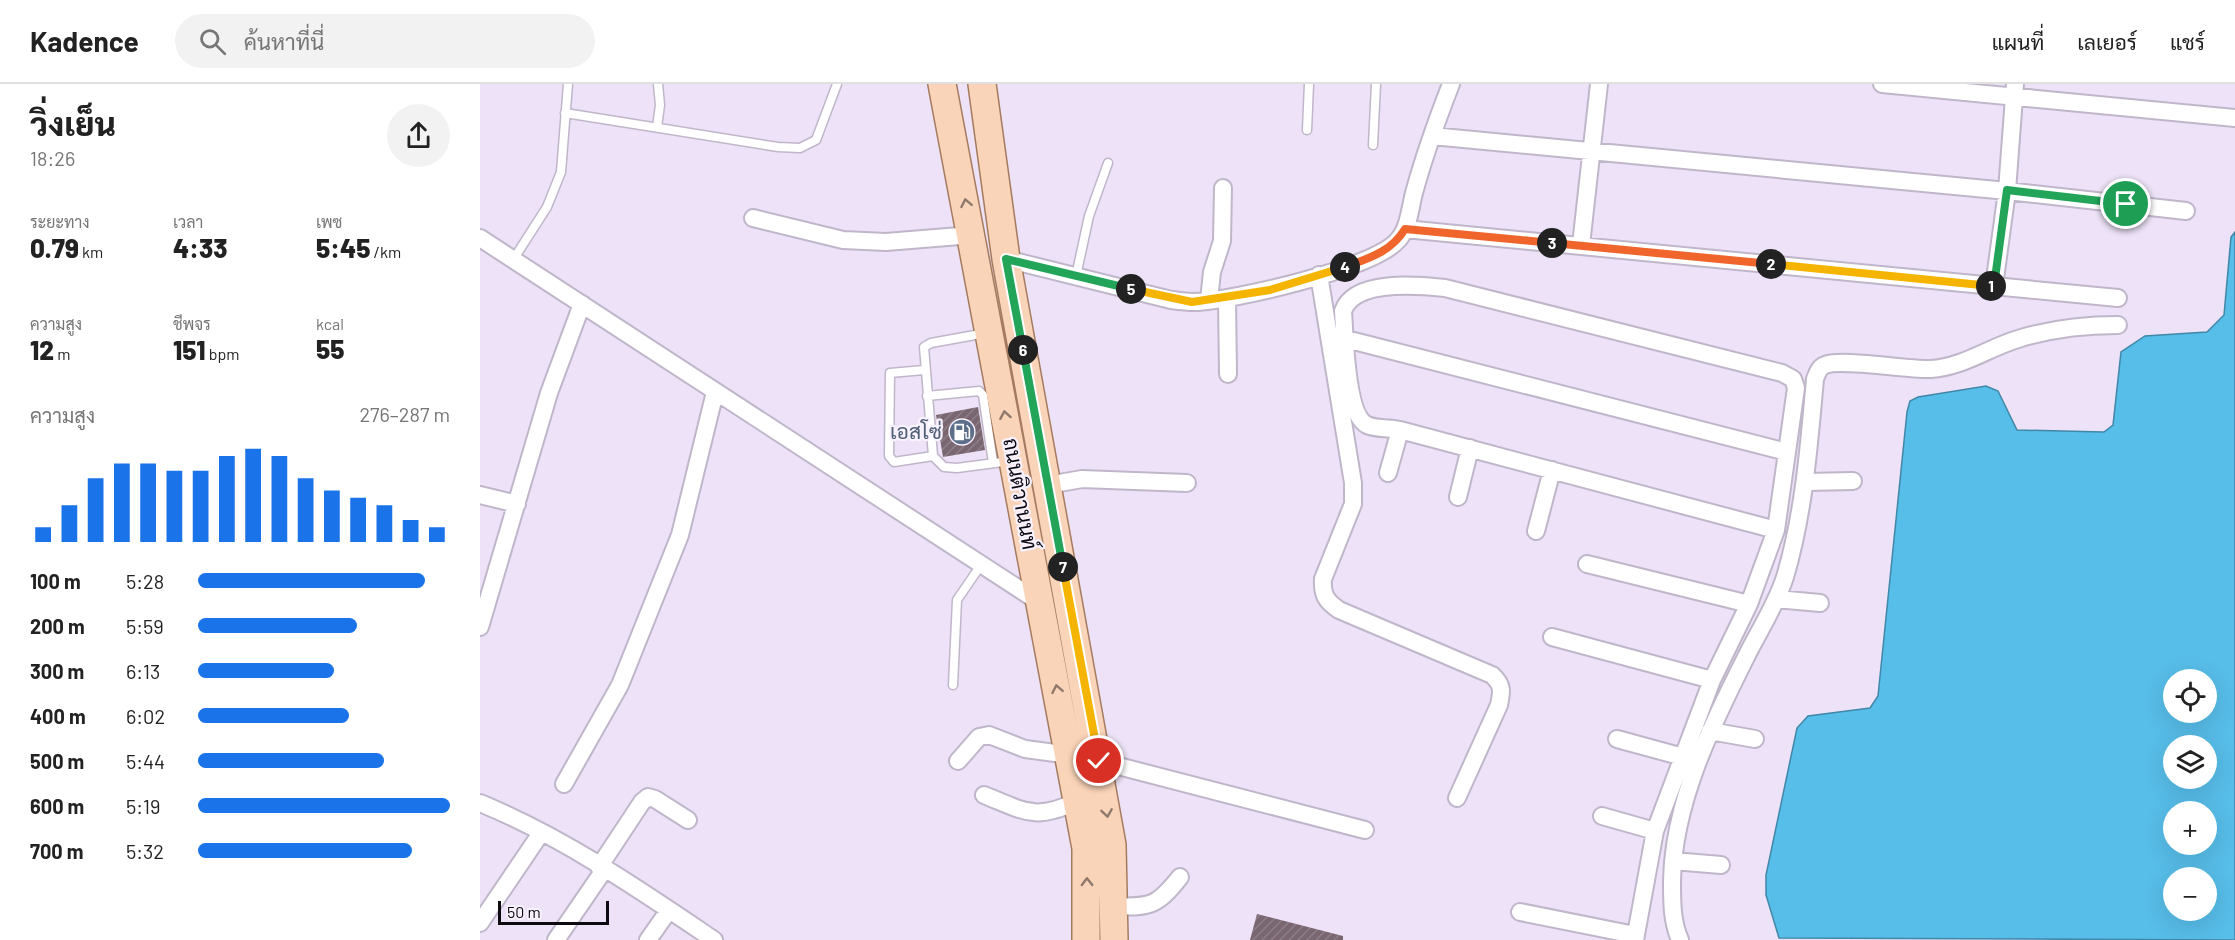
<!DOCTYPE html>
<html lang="th">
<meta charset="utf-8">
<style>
:root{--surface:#fff;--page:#f2f2f2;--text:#222;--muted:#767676;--line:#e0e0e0;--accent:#1a73e8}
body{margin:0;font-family:Barlow,Sarabun,sans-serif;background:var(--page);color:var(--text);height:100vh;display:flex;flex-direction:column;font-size:22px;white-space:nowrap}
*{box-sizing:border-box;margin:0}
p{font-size:20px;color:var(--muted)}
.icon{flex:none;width:33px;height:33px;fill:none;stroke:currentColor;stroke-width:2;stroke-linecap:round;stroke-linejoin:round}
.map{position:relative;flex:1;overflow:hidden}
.details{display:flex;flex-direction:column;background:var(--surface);width:480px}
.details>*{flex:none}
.controls{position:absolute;left:1683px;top:585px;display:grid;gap:12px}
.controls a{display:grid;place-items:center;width:54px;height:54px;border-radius:50%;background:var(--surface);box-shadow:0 6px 24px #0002;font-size:30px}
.scale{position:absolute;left:18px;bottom:15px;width:111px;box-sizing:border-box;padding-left:6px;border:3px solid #0d0a10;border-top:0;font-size:16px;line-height:21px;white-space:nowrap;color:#0d0a10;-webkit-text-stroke:4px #f8f1fe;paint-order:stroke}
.pin{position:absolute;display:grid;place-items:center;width:51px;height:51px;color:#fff;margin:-26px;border:3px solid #fff;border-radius:50%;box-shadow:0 2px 6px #0007}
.km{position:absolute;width:30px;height:30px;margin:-15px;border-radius:50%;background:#222;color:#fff;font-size:16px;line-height:30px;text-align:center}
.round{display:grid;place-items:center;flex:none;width:63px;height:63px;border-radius:32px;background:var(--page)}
.summary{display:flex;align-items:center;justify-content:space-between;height:102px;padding:0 30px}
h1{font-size:33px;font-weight:800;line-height:45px}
.metrics{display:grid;grid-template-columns:repeat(3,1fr);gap:9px;height:102px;padding:6px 30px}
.metrics div{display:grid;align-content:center}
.metrics b{font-size:26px;font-weight:800}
.metrics small{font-size:16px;font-weight:400}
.metrics p{font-size:16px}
.chart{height:168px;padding:12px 30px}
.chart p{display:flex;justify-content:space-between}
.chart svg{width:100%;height:108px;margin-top:6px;stroke:var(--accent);stroke-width:6}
ul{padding:0 30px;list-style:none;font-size:20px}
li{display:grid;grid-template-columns:96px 72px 1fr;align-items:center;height:45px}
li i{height:15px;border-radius:8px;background:var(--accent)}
header{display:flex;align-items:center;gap:36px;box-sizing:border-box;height:84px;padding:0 30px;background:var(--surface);border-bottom:2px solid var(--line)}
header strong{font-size:28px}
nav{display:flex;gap:33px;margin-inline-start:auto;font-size:21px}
.search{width:420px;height:54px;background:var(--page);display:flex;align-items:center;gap:15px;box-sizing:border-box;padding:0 21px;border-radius:33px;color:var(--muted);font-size:22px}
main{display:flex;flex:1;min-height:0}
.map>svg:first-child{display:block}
</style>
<header>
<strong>Kadence</strong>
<div class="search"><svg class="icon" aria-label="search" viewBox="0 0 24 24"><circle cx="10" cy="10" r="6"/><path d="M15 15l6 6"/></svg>ค้นหาที่นี่</div>
<nav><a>แผนที่</a><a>เลเยอร์</a><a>แชร์</a></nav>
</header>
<main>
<section class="details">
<div class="summary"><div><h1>วิ่งเย็น</h1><p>18:26</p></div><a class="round"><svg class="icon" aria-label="share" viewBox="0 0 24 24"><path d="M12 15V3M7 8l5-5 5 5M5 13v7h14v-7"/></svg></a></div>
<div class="metrics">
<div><p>ระยะทาง</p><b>0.79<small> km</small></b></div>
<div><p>เวลา</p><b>4:33</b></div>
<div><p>เพซ</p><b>5:45<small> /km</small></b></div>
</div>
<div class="metrics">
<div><p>ความสูง</p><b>12<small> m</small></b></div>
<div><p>ชีพจร</p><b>151<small> bpm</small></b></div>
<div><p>kcal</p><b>55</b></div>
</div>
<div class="chart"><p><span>ความสูง</span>276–287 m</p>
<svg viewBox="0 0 160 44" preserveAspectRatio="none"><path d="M5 44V38M15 44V29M25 44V18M35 44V12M45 44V12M55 44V15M65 44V15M75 44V9M85 44V6M95 44V9M105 44V18M115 44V23M125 44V26M135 44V29M145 44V35M155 44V38"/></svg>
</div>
<ul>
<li><b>100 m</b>5:28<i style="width:90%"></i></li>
<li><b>200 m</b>5:59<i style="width:63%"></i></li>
<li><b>300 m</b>6:13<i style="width:54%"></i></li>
<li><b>400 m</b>6:02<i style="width:60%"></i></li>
<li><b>500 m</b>5:44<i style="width:74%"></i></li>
<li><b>600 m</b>5:19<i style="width:100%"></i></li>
<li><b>700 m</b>5:32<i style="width:85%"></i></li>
</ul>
</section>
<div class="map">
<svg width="1755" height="856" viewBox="0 0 1755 856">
<defs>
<pattern id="building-hatch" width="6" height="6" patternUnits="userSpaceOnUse" patternTransform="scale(1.5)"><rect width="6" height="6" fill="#7a6671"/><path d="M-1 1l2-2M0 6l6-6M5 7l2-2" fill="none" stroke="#8c7e86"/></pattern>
</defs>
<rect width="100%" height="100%" fill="#ede2f7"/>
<path fill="#57bde9" stroke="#4187a8" stroke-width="1.5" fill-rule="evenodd" d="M1755,148V856L1299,854L1286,811V791L1317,644L1328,632L1390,624L1398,612L1427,328L1430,317L1438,313L1506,302L1518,307L1537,346L1624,348L1633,341L1641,268L1665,252L1727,248L1744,231L1751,153ZM1694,596H1726V628H1694ZM1694,662H1726V694H1694ZM1694,728H1726V760H1694ZM1694,794H1726V826H1694Z"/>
<path fill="url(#building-hatch)" d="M498,323L505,366L463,373L456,331Z
M777,830L863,852V856H770Z"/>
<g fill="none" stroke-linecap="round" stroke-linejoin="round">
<defs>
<path id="lane" d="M85,29L298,63L320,64L336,56L357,0
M177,43L180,21L178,0
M827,46L829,0
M893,61L896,0
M33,176L67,123L81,88L88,0
M596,192L609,132L628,79
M506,249L451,259L444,263L453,372L464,383L477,384L530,377
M444,286L410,289L409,372L414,378L453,372
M447,312L499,307L503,311L513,379
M473,601L477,516L501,481"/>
<path id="street" d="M1402,0L1755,34
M952,52L1527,107L1706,127
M273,134L363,156L406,158L492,151
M925,145L1638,214
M0,154L559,518
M1101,161L1119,0
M526,175L691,216C699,217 707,218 714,218C753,217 895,184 918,156C929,144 930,124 934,109C944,72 957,36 971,0
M839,191L873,399V420L843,495C842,511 846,517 859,526L1012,591C1023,601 1022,607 1019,621L977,714
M1514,202L1527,107L1535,0
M747,215L748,290
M729,216L732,188L742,157L743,104
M866,255L1307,368
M908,389L920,346
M1326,398L1373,397
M568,401L602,395L707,399
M0,411L37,420
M978,413L990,364
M1056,447L1072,386
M1107,480L1269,520
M1297,515L1340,519
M0,543L69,309L102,220
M1072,553L1232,596
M1230,647L1275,655
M1137,655L1203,673
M478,677L499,653L509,651L545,665L590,671
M619,677L885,746
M84,700L140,601L200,451L235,308
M504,711C546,728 555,737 598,717
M0,719C83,753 160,806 234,856
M1122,732L1175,747
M1193,777L1241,781
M119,783L162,718L168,713L175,715L208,736
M635,822C671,824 678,821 700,793
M1040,828L1155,851
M0,839L61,749
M76,856L124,786
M168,856L189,826
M1155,856L1175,747L1232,596L1269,520L1296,446L1316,304L1313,295L1302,289L965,204C937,201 874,195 863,227C865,251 865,330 887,341C896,345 910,344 920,346L1296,446
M1200,856C1192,838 1192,818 1192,798C1193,718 1232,641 1267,571C1280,545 1296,521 1305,493C1324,429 1329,362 1335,295C1337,290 1339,283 1345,281C1360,274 1428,286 1451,285C1483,283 1508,264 1538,255C1570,245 1604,241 1638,241"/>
<path id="primary" d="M462,0L606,764V856
M502,0L526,175L632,761L634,856"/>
</defs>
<use href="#lane" stroke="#c0b6ca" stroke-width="11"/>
<use href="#street" stroke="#c0b6ca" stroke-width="20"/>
<use href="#primary" stroke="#a57b5f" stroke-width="30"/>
<use href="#lane" stroke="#fff" stroke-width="8"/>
<use href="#street" stroke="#fff" stroke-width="16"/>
<use href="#primary" stroke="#fad4b8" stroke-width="27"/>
</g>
<defs><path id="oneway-chevron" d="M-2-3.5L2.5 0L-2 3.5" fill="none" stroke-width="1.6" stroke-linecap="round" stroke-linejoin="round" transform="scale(1.5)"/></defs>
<g stroke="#8f796c">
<use href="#oneway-chevron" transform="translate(486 119) rotate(-101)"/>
<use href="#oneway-chevron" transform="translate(525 331) rotate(-100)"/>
<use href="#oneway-chevron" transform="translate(577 605) rotate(-101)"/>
<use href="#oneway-chevron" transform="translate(627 729) rotate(81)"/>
<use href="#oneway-chevron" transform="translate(607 798) rotate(-91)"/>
</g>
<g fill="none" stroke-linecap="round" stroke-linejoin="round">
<defs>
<path id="split-1" d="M1511,202H1514L1527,106L1646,120"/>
<path id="split-2" d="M1291,180L1511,202"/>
<path id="split-3" d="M1072,159L1291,180"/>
<path id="split-4" d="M865,183C889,174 911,168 925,145L1072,159"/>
<path id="split-5" d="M651,205L712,218L790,206L865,183"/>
<path id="split-6" d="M543,266L526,175L651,205"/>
<path id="split-7" d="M543,266L583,483"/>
<path id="split-8" d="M583,483L619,677"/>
</defs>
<use href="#split-1" stroke="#fff" stroke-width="12"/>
<use href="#split-2" stroke="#fff" stroke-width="12"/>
<use href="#split-3" stroke="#fff" stroke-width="12"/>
<use href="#split-4" stroke="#fff" stroke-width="12"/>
<use href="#split-5" stroke="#fff" stroke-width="12"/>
<use href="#split-6" stroke="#fff" stroke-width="12"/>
<use href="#split-7" stroke="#fff" stroke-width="12"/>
<use href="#split-8" stroke="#fff" stroke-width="12"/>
<use href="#split-1" stroke="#22a559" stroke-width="8"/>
<use href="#split-2" stroke="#f5b400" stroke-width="8"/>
<use href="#split-3" stroke="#f0652b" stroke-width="8"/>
<use href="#split-4" stroke="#f0652b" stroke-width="8"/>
<use href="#split-5" stroke="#f5b400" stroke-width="8"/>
<use href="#split-6" stroke="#22a559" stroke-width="8"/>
<use href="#split-7" stroke="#22a559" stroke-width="8"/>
<use href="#split-8" stroke="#f5b400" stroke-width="8"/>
</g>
<defs>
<symbol id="fuel-disc" viewBox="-11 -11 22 22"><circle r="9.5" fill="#5c6f8a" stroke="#f8f1fe"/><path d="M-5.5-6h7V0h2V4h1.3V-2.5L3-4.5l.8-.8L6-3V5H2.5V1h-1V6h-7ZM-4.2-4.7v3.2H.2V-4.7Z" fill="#fff"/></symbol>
</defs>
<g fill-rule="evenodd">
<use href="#fuel-disc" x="467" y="333" width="30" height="30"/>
</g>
<g text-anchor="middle" stroke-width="4.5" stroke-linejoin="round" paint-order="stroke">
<g font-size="21" fill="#4e5e75" stroke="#f8f1fe" text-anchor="end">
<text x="462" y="355">เอสโซ่</text>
</g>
<g font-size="21" fill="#0d0a10" stroke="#f8f1fe">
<text transform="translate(540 410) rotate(80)" y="7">ถนนติวานนท์</text>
</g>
</g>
</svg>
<div class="controls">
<a><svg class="icon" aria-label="locate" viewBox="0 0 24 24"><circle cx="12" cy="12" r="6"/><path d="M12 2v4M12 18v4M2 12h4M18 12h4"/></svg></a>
<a><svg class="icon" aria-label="layers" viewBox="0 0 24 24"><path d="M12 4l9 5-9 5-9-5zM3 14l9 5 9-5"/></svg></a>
<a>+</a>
<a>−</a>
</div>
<div class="scale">50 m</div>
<div class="pin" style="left:1646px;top:120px;background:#1e9e55"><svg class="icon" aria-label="arrive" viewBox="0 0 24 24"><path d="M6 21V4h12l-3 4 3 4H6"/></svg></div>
<div class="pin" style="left:619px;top:677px;background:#d93025"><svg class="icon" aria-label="check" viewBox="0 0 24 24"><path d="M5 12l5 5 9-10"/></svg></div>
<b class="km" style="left:1511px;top:202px">1</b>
<b class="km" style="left:1291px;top:180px">2</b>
<b class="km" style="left:1072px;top:159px">3</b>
<b class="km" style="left:865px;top:183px">4</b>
<b class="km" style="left:651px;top:205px">5</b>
<b class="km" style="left:543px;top:266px">6</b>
<b class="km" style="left:583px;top:483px">7</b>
</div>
</main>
